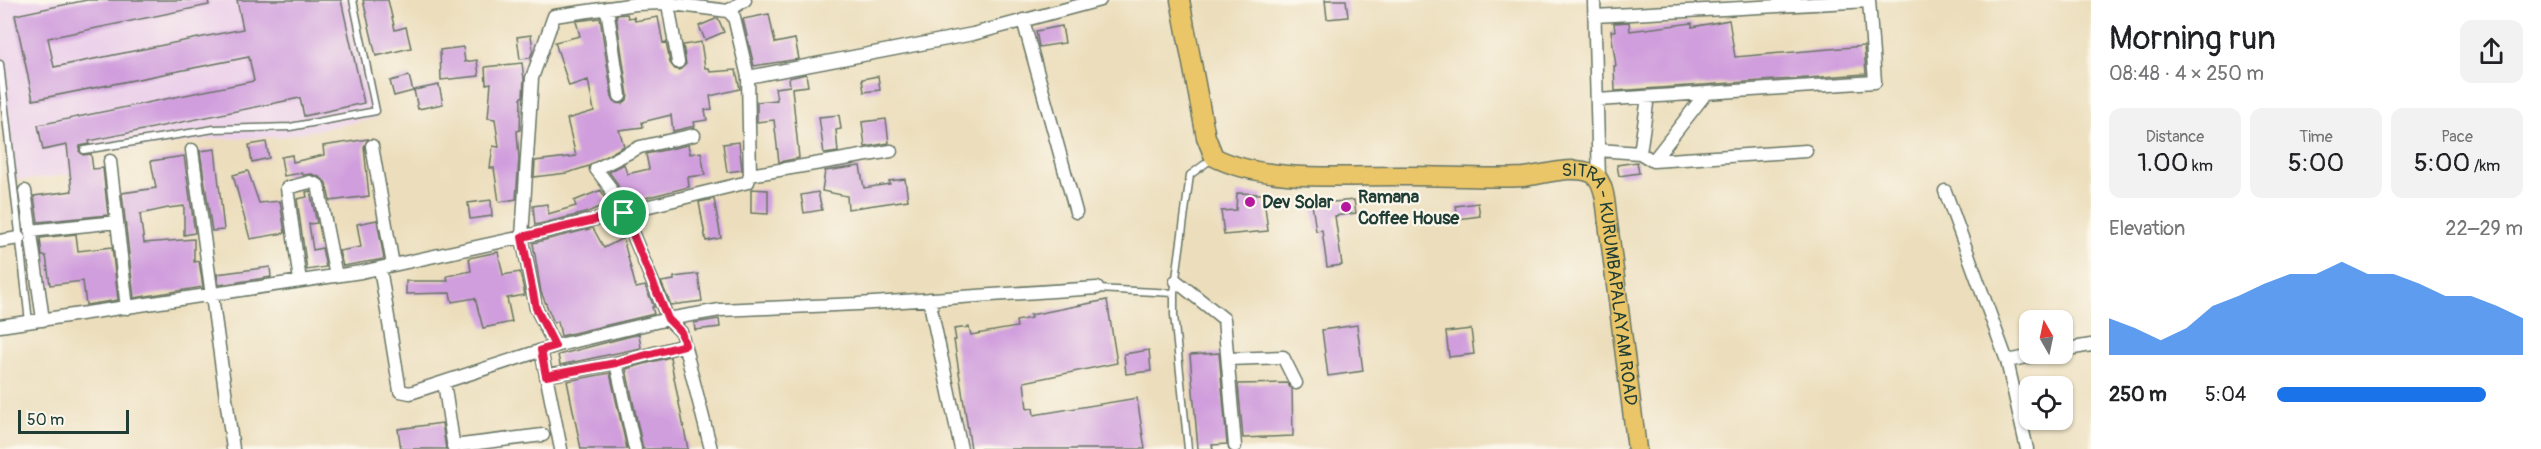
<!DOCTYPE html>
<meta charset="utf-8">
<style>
:root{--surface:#fff;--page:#f2f2f2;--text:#202124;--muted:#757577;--accent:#1a73e8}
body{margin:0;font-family:Pangolin,sans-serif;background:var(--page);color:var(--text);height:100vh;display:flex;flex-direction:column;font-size:22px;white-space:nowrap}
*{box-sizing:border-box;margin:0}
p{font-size:20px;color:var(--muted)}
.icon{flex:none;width:33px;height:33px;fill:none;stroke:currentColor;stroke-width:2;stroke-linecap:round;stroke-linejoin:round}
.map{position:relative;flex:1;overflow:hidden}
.panel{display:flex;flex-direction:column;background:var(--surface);width:450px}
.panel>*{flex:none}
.needle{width:39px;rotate:351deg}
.tools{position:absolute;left:2019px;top:310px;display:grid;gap:12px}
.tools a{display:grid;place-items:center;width:54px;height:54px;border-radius:12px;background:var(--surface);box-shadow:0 2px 4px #0004;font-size:30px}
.scale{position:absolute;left:18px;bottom:15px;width:111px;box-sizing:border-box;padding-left:6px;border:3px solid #1f3d34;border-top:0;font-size:16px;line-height:21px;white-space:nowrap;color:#1f3d34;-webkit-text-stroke:4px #fbf7ec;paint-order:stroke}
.pin{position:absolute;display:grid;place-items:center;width:51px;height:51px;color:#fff;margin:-26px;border:3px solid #fff;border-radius:50%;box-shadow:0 2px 6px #0007}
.round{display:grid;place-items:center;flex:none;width:63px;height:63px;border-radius:12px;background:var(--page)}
.overview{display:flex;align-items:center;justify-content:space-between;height:102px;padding:0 18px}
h1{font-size:33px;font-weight:600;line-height:45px}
.figures{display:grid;grid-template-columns:repeat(3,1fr);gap:9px;height:102px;padding:6px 18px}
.figures div{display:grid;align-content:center;border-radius:12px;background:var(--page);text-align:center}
.figures b{font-size:26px;font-weight:600}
.figures small{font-size:16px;font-weight:400}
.figures p{font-size:16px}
.chart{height:168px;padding:12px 18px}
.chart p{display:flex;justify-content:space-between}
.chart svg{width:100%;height:108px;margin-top:6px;fill:var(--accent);opacity:.7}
ul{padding:0 18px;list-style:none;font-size:20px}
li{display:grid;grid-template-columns:96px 72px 1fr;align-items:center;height:45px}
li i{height:15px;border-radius:8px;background:var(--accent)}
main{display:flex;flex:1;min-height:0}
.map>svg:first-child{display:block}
</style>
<main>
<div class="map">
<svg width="2091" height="449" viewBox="0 0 2091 449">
<rect width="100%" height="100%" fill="#fbf7ec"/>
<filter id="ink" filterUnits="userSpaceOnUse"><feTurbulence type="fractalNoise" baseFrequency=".0167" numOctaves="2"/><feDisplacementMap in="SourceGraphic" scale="12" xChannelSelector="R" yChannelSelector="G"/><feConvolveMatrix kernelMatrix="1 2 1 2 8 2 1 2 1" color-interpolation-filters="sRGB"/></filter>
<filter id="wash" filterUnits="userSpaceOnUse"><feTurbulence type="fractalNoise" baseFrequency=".008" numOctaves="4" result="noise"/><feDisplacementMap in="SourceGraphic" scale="24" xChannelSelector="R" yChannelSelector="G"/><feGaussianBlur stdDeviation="1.35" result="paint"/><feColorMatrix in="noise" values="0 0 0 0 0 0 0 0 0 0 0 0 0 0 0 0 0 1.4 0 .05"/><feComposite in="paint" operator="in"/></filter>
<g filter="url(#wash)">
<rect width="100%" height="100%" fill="#ecdebc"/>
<path fill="#ecd1ea" d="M0,0H353L377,118L280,137L215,139L126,150L95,148L70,154V174L32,180L13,179L0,77Z"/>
<g id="blocks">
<path fill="#d09edd" d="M87,0H208L209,5L48,38L54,67L243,29L237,0H341L364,103L304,116L300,98L89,141L90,144L80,146L79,151L83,155L91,154L93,169L103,168L108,215L38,222L34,196L72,191L67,145L43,150L38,125L254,81L249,57L33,100L15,15Z
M363,0H388L395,30L406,27L411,48L376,56Z
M1325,0H1346L1348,17L1327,19Z
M627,14L628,18L634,17L635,21L658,17L663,43L666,42L670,63L675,69L680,70L686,64L683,45L701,42L705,68H709L710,72L736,70L740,89L710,96L712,109L705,110L707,120L694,122L695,126L673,131L671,115L642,122L643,127L619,130L624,146L589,166L567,173L534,177L535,161L576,156L567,119L594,111L588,80L569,86L555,42L580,36L576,21L600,18L612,97L616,103L622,104L627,100L628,95L616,15Z
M769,14L775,43L795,39L799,59L754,66L743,19Z
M718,18L724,32L705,40L699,26Z
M1729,20L1735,57L1864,46L1866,74L1615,91L1614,66H1616L1611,31H1615L1614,23L1629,22L1630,31L1692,23V27Z
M1062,26L1065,43L1039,47L1036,31Z
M531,35L533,50L530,58L520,59L517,37Z
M463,47L465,62L477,60L479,76L441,80L440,50Z
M522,63L524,79L523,97H521L520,130L517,131L519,159L516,199L499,202L494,168H490L493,146L499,147L495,119L488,118L491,83L486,84L485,67Z
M806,74L808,86L792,88L799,158L779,162L774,120L757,122V102L777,100L775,88L790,86L789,78Z
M409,76L413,91L394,96L390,81Z
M878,76L880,90L864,92L862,79Z
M439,85L443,104L418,109L414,90Z
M839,115L841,129L836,130L838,152L824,154L819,117Z
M886,119L889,143L865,147L862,122Z
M368,139L364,147L369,196L330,201L326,183L321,178L312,174L303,175L302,173L284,176L281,157L292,155L293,162L324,155L323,146Z
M266,142L269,158L252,162L249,145Z
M739,142L742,170L727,172L723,144Z
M688,145L690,154L701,152L705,175L688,177L689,187L624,203L617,183L609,172L624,164L627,174L649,169L646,154Z
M215,149L224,230L212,231L200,151Z
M184,156L195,233L184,235V206L168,208L140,214L144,243L194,239V262L199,261L203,287L134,298L122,193L156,188L151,161Z
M1637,162L1639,173L1619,176L1617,165Z
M860,166L864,188L890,184L889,181L905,179L908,200L848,209L847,196L822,191L825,171Z
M248,171L259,203L280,201L285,233L250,239L233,175Z
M751,189L768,190V214L751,213Z
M601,190L607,204L585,213L535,225L533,206L547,204L548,214L576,206L574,201Z
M310,191L317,223L309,224L313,250L322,248L326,267L307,270L297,199L307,197L306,192Z
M818,192L822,210L804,213L801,195Z
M1237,193L1262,194V207L1265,206L1268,231L1224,235L1221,211L1236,210Z
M714,199L721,238L706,241L699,202Z
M491,200L492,216L470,219L468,203Z
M1354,200L1356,213L1335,216L1342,265L1327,267L1322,230L1316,231L1312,204Z
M1478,203L1480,216L1458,219L1456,206Z
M377,220L384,259L343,266L339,251L361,247L357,224Z
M593,228L604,248L623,238L636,288L645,286L654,307H652L654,314L561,336L558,321L554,323L541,292L533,243Z
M76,234L78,251L112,247L118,300L86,305L83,281L50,285L46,256H42L40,238Z
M498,252L503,275L520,272L525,295L507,298L512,322L483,328L475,298L452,302L450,293L406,294V281H448L447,276L471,271L469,258Z
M270,267L271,277L219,285L217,274Z
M698,274L702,301L671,305L661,282L674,280V277Z
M1107,300L1117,363L1024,382L1027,409L1033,408L1034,415L1137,398L1145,449H971L954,340H956L954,329L969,327L971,335L1017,327L1016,321L1031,318L1030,315Z
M719,319L720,327L695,330L694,323Z
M1357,325L1363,371L1328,376L1322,330Z
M1471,329L1474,354L1449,357L1446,332Z
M639,334L641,348L560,365L558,355Z
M1149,350L1151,371L1126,374L1124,354Z
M1219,353L1227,444L1212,445L1213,449H1198L1190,355Z
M670,357L688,449H643L626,369Z
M610,373L627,449H581L567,381Z
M1287,383L1292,390L1293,436L1243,438L1238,384Z
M442,423L446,449H401L398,429Z"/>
</g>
</g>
<g filter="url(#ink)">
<use href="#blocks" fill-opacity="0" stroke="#677564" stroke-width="1.5"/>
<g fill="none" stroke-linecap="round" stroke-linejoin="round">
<defs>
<path id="lane" d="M0,64L29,322
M84,150L214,129L290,127L376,111L353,0
M1097,289L1174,293
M1188,449L1174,315V293L1190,175L1213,158"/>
<path id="street" d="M1594,0L1599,180
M668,4L678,62
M607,8L620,96
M728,11L745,0
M1595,16L1869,1
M1023,20L1076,212
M1597,100L1875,82L1869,0
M372,146L393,265
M192,150L233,449
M1598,150L1640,153L1653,161L1806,151
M1640,153L1648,97
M110,161L127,308
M1653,161L1706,93
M750,175L891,151
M25,191L43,320
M1945,191L2007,361L2027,449
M624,213L668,319L720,310L858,304L1097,288
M619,214L609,186L596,169L640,147L694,135
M30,231L117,222
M0,241L19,238
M380,268L400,391L410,393L555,346
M300,281L287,188L310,182L318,185L336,276
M1176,281L1224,319L1235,446
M929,299L961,449
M0,326L361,272L522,237L748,182L750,175L748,77L973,34L1100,0
M541,350L561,449
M2062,350L2091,345
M1228,359L1283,357L1296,383
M2007,361L2043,354
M616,363L635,449
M546,376L616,363L685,345
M444,382L454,449
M453,446L543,435
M711,449L681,332L668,319L555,346L536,308L522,237L532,78L554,16L636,4L664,3L728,11L734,17L748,77"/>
<g id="primary">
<path id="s1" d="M1180,0L1206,137L1214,157C1267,184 1349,175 1408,176C1446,176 1485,179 1523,177C1543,175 1572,165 1591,173C1606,179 1606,210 1608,223L1637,449"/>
</g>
</defs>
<use href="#lane" stroke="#677564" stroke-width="9"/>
<use href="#street" stroke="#677564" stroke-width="15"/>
<use href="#primary" stroke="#677564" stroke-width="21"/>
<use href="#lane" stroke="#fff" stroke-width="6"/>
<use href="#street" stroke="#fff" stroke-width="12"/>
<use href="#primary" stroke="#ebc669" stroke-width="18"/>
</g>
</g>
<g fill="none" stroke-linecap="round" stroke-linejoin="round" filter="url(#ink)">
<defs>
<path id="route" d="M624,213L668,319L681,332L685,345L616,363L546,376L541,350L555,346L536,308L522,237Z"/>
</defs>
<use href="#route" stroke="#fff" stroke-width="12"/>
<use href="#route" stroke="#e11d48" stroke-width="8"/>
</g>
<g fill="#b5179e" stroke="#fbf7ec" stroke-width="2">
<circle cx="1250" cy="202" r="6"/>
<circle cx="1346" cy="207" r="6"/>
</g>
<g text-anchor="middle" stroke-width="4.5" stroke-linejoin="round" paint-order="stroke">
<g font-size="18" font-weight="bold" fill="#1f3d34" stroke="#fbf7ec" text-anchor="start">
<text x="1358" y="203">Ramana<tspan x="1358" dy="21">Coffee House</tspan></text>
<text x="1262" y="208">Dev Solar</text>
</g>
<g font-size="18" fill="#1f3d34" stroke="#fbf7ec">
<text dy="6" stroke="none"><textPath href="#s1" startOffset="646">SITRA - KURUMBAPALAYAM ROAD</textPath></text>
</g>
</g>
</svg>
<div class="tools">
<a><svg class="needle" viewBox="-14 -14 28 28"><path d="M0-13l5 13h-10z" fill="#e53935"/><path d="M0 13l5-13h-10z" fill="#757577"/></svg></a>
<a><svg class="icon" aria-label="locate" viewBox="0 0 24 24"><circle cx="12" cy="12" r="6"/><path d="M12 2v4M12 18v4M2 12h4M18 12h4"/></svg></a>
</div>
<div class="scale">50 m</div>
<div class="pin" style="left:624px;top:213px;background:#1e9e55"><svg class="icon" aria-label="arrive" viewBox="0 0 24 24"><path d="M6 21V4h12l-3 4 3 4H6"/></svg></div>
</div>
<section class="panel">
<div class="overview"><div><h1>Morning run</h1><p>08:48 · 4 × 250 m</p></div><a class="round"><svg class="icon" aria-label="share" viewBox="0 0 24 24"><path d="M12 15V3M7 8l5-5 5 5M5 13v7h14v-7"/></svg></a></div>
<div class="figures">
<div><p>Distance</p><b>1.00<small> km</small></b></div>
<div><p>Time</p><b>5:00</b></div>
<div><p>Pace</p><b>5:00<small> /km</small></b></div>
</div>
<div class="chart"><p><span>Elevation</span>22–29 m</p>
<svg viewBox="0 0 160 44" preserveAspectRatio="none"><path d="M0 44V29L10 33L20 38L30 33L40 24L50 20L60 15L70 11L80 11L90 6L100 11L110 11L120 15L130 20L140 20L150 24L160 29V44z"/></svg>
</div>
<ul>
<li><b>250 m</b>5:04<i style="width:85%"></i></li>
</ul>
</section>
</main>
